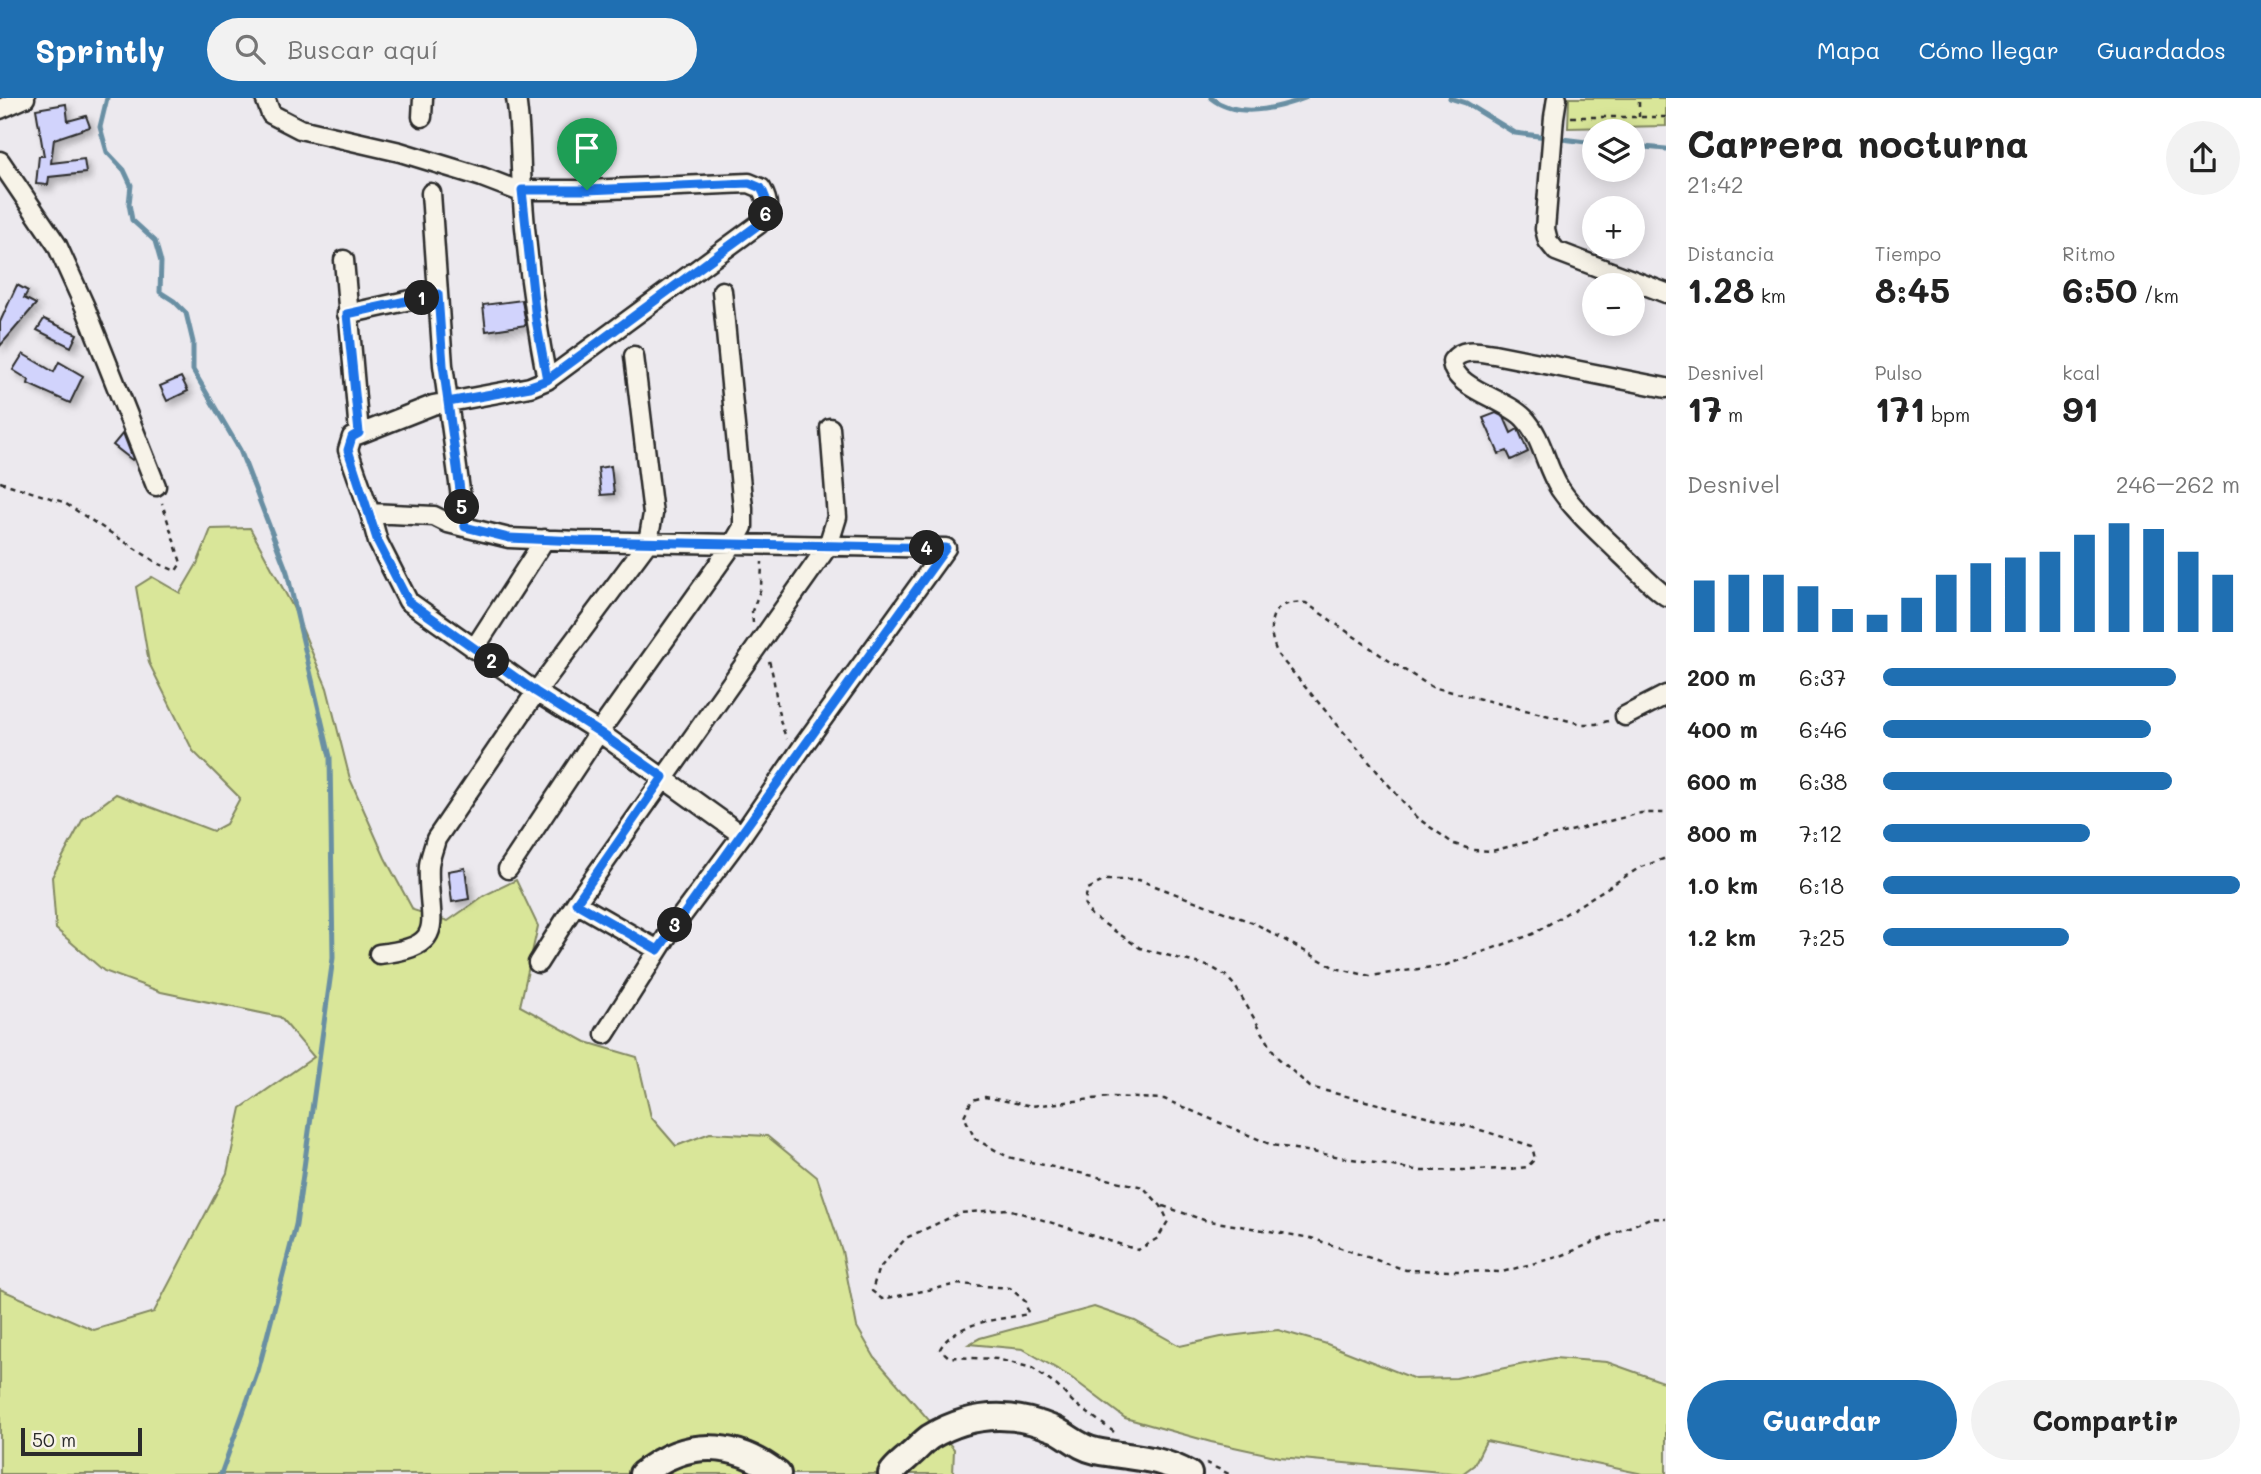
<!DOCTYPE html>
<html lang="es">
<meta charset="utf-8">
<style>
:root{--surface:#fff;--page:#f2f2f2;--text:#222;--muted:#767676;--accent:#1f6fb2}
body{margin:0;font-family:Mali,sans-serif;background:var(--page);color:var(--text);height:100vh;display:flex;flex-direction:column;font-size:26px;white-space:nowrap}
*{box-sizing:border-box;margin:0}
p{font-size:23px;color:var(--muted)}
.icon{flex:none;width:38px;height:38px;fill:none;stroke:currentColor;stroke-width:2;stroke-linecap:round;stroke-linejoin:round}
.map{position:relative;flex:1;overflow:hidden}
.details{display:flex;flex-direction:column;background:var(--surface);width:595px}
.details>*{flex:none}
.tools{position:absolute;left:1582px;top:21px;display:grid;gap:14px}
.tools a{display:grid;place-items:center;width:63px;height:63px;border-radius:50%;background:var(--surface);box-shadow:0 4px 18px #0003;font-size:35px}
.scale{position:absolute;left:21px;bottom:18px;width:121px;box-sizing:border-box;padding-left:7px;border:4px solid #2b2b2b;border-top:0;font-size:19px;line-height:24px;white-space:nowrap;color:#2b2b2b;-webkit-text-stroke:5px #f7f3e8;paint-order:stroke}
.pin{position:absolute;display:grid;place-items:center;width:60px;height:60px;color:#fff;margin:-72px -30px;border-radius:50% 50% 50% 0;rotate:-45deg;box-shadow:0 0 7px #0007}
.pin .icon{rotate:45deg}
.km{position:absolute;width:35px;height:35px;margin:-18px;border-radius:50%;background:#222;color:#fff;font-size:19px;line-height:35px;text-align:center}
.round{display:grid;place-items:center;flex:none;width:74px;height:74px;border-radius:37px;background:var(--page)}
.overview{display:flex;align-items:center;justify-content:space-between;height:119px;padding:0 21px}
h1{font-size:38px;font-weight:800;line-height:52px}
.figures{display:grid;grid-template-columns:repeat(3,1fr);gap:10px;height:119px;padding:7px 21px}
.figures div{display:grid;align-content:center}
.figures b{font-size:35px;font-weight:800}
.figures small{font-size:19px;font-weight:400}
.figures p{font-size:19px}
.chart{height:196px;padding:14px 21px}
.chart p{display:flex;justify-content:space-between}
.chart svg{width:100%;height:126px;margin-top:7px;stroke:var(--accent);stroke-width:6}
.button{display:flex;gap:14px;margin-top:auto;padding:14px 21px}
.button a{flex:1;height:80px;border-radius:42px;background:var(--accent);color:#fff;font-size:28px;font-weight:800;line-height:80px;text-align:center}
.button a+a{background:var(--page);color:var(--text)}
ul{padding:0 21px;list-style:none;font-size:23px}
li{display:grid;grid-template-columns:112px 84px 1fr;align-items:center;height:52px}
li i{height:18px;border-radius:9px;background:var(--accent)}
header{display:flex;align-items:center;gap:42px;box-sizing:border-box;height:98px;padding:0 35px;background:var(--accent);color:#fff}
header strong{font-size:33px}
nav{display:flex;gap:38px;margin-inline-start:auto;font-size:24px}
.search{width:490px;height:63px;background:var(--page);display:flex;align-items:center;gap:18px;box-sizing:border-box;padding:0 24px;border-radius:38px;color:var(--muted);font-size:26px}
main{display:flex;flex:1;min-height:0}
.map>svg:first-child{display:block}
</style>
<header>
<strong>Sprintly</strong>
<div class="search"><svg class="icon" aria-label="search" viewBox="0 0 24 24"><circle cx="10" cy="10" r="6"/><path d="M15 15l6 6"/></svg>Buscar aquí</div>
<nav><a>Mapa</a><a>Cómo llegar</a><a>Guardados</a></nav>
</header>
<main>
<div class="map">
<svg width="1666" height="1376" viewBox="0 0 1666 1376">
<defs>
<filter id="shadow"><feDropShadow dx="4.5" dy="4.5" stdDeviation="3.5" flood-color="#0004"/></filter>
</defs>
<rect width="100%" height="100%" fill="#ece9ee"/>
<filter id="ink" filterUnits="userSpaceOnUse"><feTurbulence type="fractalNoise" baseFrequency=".0143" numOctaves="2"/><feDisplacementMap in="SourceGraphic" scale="14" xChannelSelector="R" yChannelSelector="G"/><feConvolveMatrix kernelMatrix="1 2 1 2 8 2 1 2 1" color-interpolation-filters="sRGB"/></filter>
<g filter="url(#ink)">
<path fill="#d9e699" stroke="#828862" stroke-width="2" d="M1569,0H1666V28L1568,30Z
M250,430L293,509L327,590L350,681L385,760L413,812L448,823L485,797L516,782L538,828L520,908L586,944L637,959L651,1019L676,1048L710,1035L767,1038L817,1079L842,1153L857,1229L875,1260L954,1351L953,1376H0V1191L94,1232L154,1214L227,1075L241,1010L314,959L280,919L161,894L104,873L56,831L52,779L83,721L116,696L213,733L226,726L240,700L193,653L149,565L136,489L152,479L180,495L197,466L211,431Z
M1094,1209L1135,1223L1180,1248L1221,1239L1278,1232L1327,1246L1415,1281L1456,1280L1554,1260L1607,1264L1666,1285V1376H1643L1486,1343L1474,1367L1462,1376L1280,1359L1211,1344L1125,1320L1069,1278L1023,1251L969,1246L980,1240Z"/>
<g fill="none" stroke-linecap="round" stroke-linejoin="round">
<path stroke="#698fa3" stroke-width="5" d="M107,0L100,29L107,54L124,72L131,87L129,106L132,122L155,143L161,164L160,194L174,203L186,215L193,244V272L240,352L287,474L330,659L333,860L296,1127L258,1273L221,1376
M1211,0C1237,21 1276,11 1305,0
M1450,0L1466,5L1515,35L1594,45
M1633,48L1666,51"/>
</g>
<path fill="#d1d3fc" stroke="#2b2b2b" stroke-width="2" filter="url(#shadow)" d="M66,6L68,23L86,18L90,29L54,41L51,65L84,61L86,75L49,79L48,87L36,86L39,58H44L36,11Z
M17,187L28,193L24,200L36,206L0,248V224Z
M522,202L526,227L486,233L483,207Z
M44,221L77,236L71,249L37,232Z
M23,256L54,274L59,264L83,278L70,305L28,286L29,282L13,272Z
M181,279L188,293L167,303L160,288Z
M1496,315L1504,319L1511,335L1518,331L1528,354L1511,362L1507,353L1499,356L1483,320Z
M123,335L133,361L132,362L113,347Z
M611,368L614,396L601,397L598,370Z
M465,770L469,801L452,804L448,773Z"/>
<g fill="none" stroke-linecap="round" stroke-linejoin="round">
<defs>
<path id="street" d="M265,0L271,16L300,31L400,54L482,79L516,92H587L749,85L761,90C769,104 770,114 759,126L547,282L530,289L433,307L352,339L348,352L370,415L434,418L448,425L509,440L579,443L946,450
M516,0C521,30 520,60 522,91C526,155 535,219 547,282
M1557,0L1554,19L1545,131L1548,143L1556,153L1666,195
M0,11L25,0
M422,19L423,0
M0,63L57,147L85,209L156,388
M431,95L443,267L465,429
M344,162L359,335
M347,216L438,196
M1666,290L1494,256C1479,254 1463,249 1452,263C1453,291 1505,300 1524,320C1543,340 1545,368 1560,391C1577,416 1602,437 1623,458C1637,471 1650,487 1666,498
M370,415L378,444L408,503L536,594L599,634L742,737L671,832L605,936
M474,551L545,441
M1625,618L1666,597
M742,737L803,648L946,450
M508,771L599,634L733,446L743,429V410L722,193
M658,852L576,805L828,448L837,419L830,330
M379,856C453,848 426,822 429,767C430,759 434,749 436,741L536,594L648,444L653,416L634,258
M538,865L576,805"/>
<path id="secondary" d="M642,1376C685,1341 735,1342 778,1376
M891,1376C896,1368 904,1363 910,1357C917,1351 923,1344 930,1339C970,1315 1012,1313 1054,1331C1069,1338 1078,1349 1096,1353C1129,1360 1158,1358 1189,1376"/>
</defs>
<use href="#street" stroke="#2b2b2b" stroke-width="23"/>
<use href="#secondary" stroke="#2b2b2b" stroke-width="30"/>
<path stroke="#2b2b2b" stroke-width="2.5" stroke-dasharray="5 5" stroke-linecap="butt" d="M1571,19H1666
M1639,19V0
M0,384L63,404L159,466L176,473L181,465L162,405
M753,525L752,513L761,490L762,464
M769,563C778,590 774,614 787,641
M1608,623L1596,626H1582L1432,589L1388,562L1306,505C1268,501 1265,528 1278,557L1416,719L1454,746L1473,752L1492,753L1641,715H1666
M1163,1108L1204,1122L1311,1140L1406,1172L1502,1174L1561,1158L1650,1120L1666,1121
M1114,1334L1074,1305L1057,1288L1032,1270L997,1261L949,1259L940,1251C955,1223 999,1222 1028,1216L1026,1204L1010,1190L959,1186L882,1201L872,1193L878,1172L906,1140L960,1115L1008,1111L1138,1152L1158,1140L1168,1123L1161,1108L1143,1089L1008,1059L975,1041L964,1018L972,1002L985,999L1032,1008L1110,999L1164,1001L1272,1047L1421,1073L1510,1071L1527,1069L1535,1061L1532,1048L1474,1030L1310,989L1277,959L1235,888L1225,877L1211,869L1140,850L1091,817L1084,805L1088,791L1105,782H1139L1256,826L1335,870L1370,878L1446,867L1533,836L1639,770L1666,760
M1206,1365L1229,1376"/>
<use href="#street" stroke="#f7f3e8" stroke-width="18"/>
<use href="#secondary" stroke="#f7f3e8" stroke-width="24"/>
</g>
</g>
<g fill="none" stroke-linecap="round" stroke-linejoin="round" filter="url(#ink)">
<defs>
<path id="route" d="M587,92H522L536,222L547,282L530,289L448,304L443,267L438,196L347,216L359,335L352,339L348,352L378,444L408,503L536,594L599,634L663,679L576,805L658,852L946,450L579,443L509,440L465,429L448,304C481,298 516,295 547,282L758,127C770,114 769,104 761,90L749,85L587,92"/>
</defs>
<use href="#route" stroke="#fff" stroke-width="14"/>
<use href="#route" stroke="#1a73e8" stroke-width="9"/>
</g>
</svg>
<div class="tools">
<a><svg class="icon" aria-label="layers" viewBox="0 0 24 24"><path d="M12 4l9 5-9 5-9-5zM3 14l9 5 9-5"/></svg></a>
<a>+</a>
<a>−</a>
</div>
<div class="scale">50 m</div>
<div class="pin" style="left:587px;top:92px;background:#1e9e55"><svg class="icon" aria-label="arrive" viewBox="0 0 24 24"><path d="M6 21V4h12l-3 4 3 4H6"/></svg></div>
<b class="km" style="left:422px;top:200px">1</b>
<b class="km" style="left:492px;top:563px">2</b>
<b class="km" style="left:675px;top:827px">3</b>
<b class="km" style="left:927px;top:450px">4</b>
<b class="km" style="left:462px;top:409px">5</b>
<b class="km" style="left:766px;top:116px">6</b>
</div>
<section class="details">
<div class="overview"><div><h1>Carrera nocturna</h1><p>21:42</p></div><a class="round"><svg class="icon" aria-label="share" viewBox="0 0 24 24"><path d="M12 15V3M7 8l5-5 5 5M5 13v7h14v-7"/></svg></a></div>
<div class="figures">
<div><p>Distancia</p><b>1.28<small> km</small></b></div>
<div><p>Tiempo</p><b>8:45</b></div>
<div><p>Ritmo</p><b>6:50<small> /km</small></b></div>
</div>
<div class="figures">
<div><p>Desnivel</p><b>17<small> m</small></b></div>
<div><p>Pulso</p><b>171<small> bpm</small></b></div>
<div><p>kcal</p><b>91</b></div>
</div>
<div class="chart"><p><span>Desnivel</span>246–262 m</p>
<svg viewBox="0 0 160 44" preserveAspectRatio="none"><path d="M5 44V26M15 44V24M25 44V24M35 44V28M45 44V36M55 44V38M65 44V32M75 44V24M85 44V20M95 44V18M105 44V16M115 44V10M125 44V6M135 44V8M145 44V16M155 44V24"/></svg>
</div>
<ul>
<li><b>200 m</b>6:37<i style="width:82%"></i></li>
<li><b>400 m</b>6:46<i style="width:75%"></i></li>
<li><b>600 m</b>6:38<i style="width:81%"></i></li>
<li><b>800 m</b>7:12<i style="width:58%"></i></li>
<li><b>1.0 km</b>6:18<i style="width:100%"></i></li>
<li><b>1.2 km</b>7:25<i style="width:52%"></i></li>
</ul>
<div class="button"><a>Guardar</a><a>Compartir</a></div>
</section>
</main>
